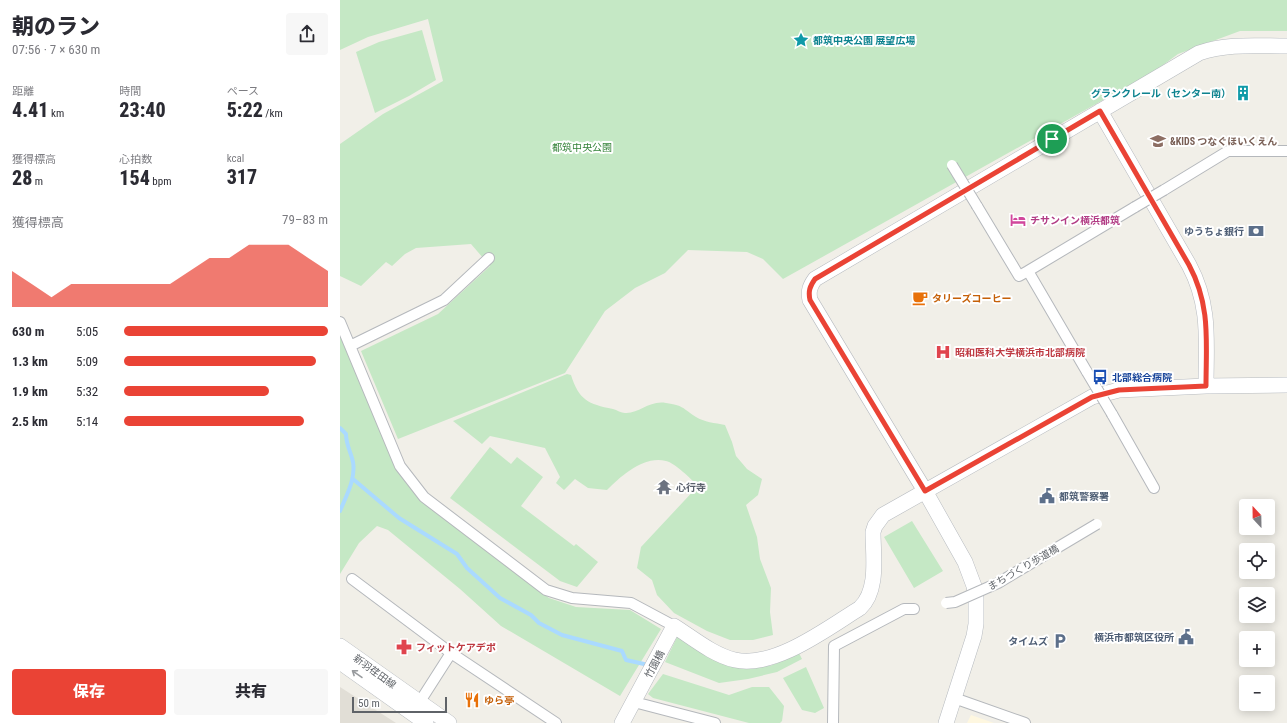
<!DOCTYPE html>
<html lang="ja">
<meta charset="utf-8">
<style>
:root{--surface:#fff;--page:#f7f7f7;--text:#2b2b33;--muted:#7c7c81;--accent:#ea4335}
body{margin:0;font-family:"Roboto Condensed","Noto Sans JP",sans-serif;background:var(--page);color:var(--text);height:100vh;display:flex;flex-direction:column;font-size:15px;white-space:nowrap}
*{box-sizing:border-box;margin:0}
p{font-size:13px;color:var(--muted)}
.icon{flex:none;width:22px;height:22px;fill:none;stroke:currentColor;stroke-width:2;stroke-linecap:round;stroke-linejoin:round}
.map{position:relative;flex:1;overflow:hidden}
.details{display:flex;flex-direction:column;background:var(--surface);width:340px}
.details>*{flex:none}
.needle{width:26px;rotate:338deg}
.tools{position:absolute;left:899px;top:499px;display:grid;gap:8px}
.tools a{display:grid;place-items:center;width:36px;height:36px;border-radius:4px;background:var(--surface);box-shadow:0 2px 10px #0003;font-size:20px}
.scale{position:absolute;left:12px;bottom:10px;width:95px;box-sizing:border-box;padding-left:4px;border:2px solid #5f6368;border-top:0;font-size:11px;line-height:14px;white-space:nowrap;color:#5f6368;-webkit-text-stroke:3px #fff;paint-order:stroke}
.pin{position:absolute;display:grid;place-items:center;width:34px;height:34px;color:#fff;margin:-17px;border:2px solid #fff;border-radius:50%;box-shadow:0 1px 4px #0007}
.round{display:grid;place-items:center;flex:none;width:42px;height:42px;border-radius:4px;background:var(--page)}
.head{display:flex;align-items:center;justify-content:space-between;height:68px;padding:0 12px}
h1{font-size:22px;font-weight:800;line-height:30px}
.stats{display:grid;grid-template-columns:repeat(3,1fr);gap:6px;height:68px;padding:4px 12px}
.stats div{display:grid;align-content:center}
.stats b{font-size:20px;font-weight:800}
.stats small{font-size:11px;font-weight:400}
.stats p{font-size:11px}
.chart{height:112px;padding:8px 12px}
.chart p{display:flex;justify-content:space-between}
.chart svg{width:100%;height:72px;margin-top:4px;fill:var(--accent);opacity:.7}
.button{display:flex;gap:8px;margin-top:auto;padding:8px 12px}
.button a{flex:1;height:46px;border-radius:4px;background:var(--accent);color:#fff;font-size:16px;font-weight:800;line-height:46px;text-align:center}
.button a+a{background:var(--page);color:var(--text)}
ul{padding:0 12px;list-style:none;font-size:13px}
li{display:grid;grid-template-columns:64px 48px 1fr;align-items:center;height:30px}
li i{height:10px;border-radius:5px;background:var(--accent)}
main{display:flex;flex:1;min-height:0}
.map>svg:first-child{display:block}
</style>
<main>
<section class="details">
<div class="head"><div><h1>朝のラン</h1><p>07:56 · 7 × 630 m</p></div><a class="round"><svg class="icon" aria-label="share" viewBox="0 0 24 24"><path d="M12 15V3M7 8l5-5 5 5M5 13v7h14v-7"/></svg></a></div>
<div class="stats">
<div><p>距離</p><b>4.41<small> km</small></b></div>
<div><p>時間</p><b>23:40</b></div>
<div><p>ペース</p><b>5:22<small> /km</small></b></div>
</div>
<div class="stats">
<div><p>獲得標高</p><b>28<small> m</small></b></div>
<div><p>心拍数</p><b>154<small> bpm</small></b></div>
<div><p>kcal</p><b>317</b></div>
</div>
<div class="chart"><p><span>獲得標高</span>79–83 m</p>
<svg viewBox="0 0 160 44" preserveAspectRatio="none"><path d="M0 44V22L10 30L20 38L30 30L40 30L50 30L60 30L70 30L80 30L90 22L100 14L110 14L120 6L130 6L140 6L150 14L160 22V44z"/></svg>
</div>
<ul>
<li><b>630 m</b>5:05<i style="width:100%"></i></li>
<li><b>1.3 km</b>5:09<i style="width:94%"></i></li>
<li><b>1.9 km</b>5:32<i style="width:71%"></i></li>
<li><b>2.5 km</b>5:14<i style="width:88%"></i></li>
</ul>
<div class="button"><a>保存</a><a>共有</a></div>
</section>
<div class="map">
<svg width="947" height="723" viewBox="0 0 947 723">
<rect width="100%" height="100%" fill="#f1efe8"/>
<path fill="#fef7e0" d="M631,715L654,723H627Z"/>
<path fill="#e1ded6" d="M0,687L56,723H0Z"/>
<path fill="#c5e8c5" d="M0,0H947V31H900L838,54L815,71L443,279L423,259L407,252L348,250L325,273L295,288L265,311L225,373L58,439L21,351L98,314L150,266L131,244L76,248L65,254L52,266L46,262L21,286L0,276V144L43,114L103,81L88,19L28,37L0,50Z
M82,30L96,80L69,96L35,113L16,52L39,42Z
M0,332L48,446L86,503L209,598L236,607L290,610L321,629L280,696L161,626L120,589L48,530L37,526L19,543L0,574Z
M227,374L231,375C239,400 248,404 273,409C277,410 281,413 285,413C299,414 309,400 326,403C344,406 341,407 356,417C364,422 375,423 385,425L392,442L396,456L407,469L422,479L418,495L406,505L417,537L420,559L431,588L430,612L433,635L413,640H390L367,631L334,613L317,595L312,580L297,568L301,547L358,486C351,479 335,463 326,461C304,455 281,476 267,490L248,488L235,479L224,490L216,483L220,477L205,448L150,436L142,444L113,421Z
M150,447L171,464L177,457L203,477L181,506L234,546L236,544L258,562L237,587L220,581L110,498Z
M572,521L603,571L574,588L544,537Z
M338,635L403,667L430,666L459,653L462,659L437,672L408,679L379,683L325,662Z
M466,667L484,708L475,713L462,710L443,678Z
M323,674L389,695L412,687H429L444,706L442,721L440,723H409L313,698L308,694Z"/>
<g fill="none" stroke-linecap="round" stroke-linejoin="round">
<path stroke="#aadaff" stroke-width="4" d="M0,428L6,434C6,445 11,452 13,462C16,479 6,496 0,511
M13,479L59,518L117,554L127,568L160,598L191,615L199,623L222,635L282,651L286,660L304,664"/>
<defs>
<path id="street" d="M824,190L888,151H947
M637,206L679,276L688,271L747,372
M688,271L795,207
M0,322L60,466L84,497L206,590L232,598L291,603L334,626
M10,346L104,300L149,258
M772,414L814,488
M12,579L111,653L216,723
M614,698L685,723
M294,702L375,723
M79,703L111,653
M493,723L494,646L564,609H574"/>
<path id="secondary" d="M760,111L849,265C871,306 866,342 866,386
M0,646L109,723
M0,662L86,723
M282,723L334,626C353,638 373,655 395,660C434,669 488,628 520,608C539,590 533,556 533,532L535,526L543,515L752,397L779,390L866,386L947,385
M606,723L634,636L636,624V598L634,586L625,562L585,491L470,300C468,291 470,286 475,279L859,53C887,43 917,46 947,46"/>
</defs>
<use href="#street" stroke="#b5b8bc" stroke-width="12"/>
<use href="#secondary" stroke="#b6babf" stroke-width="16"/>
<use href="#street" stroke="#fff" stroke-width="10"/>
<use href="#secondary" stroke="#fff" stroke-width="15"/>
<defs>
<path id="street-bridge" d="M612,165L637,206
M795,207L824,190
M747,372L772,414
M606,603L615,602L658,583L757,524"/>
</defs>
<use href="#street-bridge" stroke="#b5b8bc" stroke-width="12" stroke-linecap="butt"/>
<use href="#street-bridge" stroke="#fff" stroke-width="10"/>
</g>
<defs><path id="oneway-shaft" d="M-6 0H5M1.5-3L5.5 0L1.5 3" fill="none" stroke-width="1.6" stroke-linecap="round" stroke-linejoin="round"/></defs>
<use stroke="#979a9d" href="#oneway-shaft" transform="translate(17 674) rotate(-145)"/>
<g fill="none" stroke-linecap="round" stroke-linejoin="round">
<defs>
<path id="route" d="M760,111L849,265C871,306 866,342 866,386L779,390L752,397L585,491L470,300C468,291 470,286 475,279Z"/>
</defs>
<use href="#route" stroke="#fff" stroke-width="8"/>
<use href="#route" stroke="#ea4335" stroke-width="5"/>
</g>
<defs>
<symbol id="sight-bare" viewBox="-9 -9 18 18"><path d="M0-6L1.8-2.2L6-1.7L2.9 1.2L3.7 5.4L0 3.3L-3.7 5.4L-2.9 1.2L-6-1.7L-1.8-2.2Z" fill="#0f9aa8" stroke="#fff" stroke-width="2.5" paint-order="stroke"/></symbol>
<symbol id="building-bare" viewBox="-9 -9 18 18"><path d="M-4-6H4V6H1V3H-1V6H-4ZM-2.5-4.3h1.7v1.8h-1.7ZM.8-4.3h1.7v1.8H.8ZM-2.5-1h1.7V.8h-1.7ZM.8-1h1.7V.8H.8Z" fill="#0f9aa8" stroke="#fff" stroke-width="2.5" paint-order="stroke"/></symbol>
<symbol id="school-bare" viewBox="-9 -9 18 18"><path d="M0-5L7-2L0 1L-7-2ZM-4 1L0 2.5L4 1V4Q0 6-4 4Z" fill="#8d6e63" stroke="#fff" stroke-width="2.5" paint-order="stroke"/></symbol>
<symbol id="hotel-bare" viewBox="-9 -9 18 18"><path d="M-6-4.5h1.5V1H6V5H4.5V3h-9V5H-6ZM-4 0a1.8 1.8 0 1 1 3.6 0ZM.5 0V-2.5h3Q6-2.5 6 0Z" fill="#d1479c" stroke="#fff" stroke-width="2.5" paint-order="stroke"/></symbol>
<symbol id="bank-bare" viewBox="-9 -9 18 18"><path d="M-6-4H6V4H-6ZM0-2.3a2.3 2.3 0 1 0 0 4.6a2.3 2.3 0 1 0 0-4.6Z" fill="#5c6f8a" stroke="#fff" stroke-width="2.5" paint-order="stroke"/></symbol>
<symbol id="cafe-bare" viewBox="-9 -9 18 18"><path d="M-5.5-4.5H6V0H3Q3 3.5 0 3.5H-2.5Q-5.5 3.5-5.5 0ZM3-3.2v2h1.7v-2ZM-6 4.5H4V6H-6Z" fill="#e8710a" stroke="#fff" stroke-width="2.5" paint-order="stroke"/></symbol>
<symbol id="hospital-bare" viewBox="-9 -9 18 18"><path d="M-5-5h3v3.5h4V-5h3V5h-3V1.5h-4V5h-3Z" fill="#e0444e" stroke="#fff" stroke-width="2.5" paint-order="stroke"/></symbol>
<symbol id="bus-bare" viewBox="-9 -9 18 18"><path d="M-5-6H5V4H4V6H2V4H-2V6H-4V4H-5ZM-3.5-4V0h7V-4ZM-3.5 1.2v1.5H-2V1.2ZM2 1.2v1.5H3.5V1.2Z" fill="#1a4fb4" stroke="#fff" stroke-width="2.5" paint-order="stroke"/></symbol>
<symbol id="temple-bare" viewBox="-9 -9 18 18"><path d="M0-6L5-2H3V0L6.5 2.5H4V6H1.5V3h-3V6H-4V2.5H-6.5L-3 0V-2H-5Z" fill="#6b7280" stroke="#fff" stroke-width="2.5" paint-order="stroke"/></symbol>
<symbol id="civic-bare" viewBox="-9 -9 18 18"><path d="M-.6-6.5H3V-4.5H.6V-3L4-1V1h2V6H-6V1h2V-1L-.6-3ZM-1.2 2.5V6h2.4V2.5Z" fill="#5c6f8a" stroke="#fff" stroke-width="2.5" paint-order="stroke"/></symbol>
<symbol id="parking-bare" viewBox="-9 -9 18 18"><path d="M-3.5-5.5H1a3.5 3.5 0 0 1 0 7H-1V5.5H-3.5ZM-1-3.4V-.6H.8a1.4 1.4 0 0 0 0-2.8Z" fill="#5c6f8a" stroke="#fff" stroke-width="2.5" paint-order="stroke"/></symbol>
<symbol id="pharmacy-bare" viewBox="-9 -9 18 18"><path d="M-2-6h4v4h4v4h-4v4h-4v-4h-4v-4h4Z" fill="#e0444e" stroke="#fff" stroke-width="2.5" paint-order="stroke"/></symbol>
<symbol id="restaurant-bare" viewBox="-9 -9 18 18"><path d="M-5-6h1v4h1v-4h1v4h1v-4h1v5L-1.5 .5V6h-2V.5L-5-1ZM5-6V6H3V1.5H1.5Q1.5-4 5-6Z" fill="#e8710a" stroke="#fff" stroke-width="2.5" paint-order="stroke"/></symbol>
</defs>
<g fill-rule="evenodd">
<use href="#sight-bare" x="450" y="29" width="22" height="22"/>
<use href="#building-bare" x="892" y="82" width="22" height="22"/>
<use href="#school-bare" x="807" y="130" width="22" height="22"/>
<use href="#hotel-bare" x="667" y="209" width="22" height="22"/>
<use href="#bank-bare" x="905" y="220" width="22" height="22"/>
<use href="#cafe-bare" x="569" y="287" width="22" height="22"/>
<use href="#hospital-bare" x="592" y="341" width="22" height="22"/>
<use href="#bus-bare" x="749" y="366" width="22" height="22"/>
<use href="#temple-bare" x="313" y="476" width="22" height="22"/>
<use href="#civic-bare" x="696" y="485" width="22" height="22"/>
<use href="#civic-bare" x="835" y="626" width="22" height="22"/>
<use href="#parking-bare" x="709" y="630" width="22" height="22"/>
<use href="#pharmacy-bare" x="53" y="636" width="22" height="22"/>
<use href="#restaurant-bare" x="121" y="689" width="22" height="22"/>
</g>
<g text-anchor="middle" stroke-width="4" stroke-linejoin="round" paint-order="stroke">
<g font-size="10" font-weight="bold" fill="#0d838f" stroke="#fff" text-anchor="start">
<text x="473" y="44">都筑中央公園 展望広場</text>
<text x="891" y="97" text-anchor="end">グランクレール（センター南）</text>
</g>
<g font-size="10" font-weight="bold" fill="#785e54" stroke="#fff" text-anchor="start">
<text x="830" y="145">&amp;KIDS つなぐほいくえん</text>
</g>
<g font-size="10" fill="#348238" stroke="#fff">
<text x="242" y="151">都筑中央公園</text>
</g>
<g font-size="10" font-weight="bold" fill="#b23c85" stroke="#fff" text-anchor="start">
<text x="690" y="224">チサンイン横浜都筑</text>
</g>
<g font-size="10" font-weight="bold" fill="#4e5e75" stroke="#fff" text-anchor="end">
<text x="904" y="235">ゆうちょ銀行</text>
<text x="719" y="500" text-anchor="start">都筑警察署</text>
<text x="834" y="641">横浜市都筑区役所</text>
<text x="708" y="645">タイムズ</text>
</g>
<g font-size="10" font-weight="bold" fill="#c56008" stroke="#fff" text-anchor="start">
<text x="592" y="302">タリーズコーヒー</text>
<text x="144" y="704">ゆら亭</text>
</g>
<g font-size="10" font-weight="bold" fill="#be3a42" stroke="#fff" text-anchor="start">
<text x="615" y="356">昭和医科大学横浜市北部病院</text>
<text x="76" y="651">フィットケアデポ</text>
</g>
<g font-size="10" font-weight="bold" fill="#164399" stroke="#fff" text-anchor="start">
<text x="772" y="381">北部総合病院</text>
</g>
<g font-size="10" font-weight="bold" fill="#5b616d" stroke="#fff" text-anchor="start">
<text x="336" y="491">心行寺</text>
</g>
<g font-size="10" fill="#5f6368" stroke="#fff">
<text transform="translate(683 567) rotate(-30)" y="4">まちづくり歩道橋</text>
<text transform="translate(314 664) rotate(-62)" y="4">竹園橋</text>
<text transform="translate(35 671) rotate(36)" y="4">新羽荏田線</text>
</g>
</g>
</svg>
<div class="tools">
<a><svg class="needle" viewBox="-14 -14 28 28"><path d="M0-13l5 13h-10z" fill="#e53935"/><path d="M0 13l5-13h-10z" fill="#7c7c81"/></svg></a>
<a><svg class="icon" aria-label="locate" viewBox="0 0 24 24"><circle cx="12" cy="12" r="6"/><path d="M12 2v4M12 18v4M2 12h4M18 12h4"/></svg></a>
<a><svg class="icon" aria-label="layers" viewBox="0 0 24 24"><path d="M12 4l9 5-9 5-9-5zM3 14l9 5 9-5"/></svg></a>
<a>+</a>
<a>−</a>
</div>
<div class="scale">50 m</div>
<div class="pin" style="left:712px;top:139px;background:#1e9e55"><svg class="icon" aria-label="arrive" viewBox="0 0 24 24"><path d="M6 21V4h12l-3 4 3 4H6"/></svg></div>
</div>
</main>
